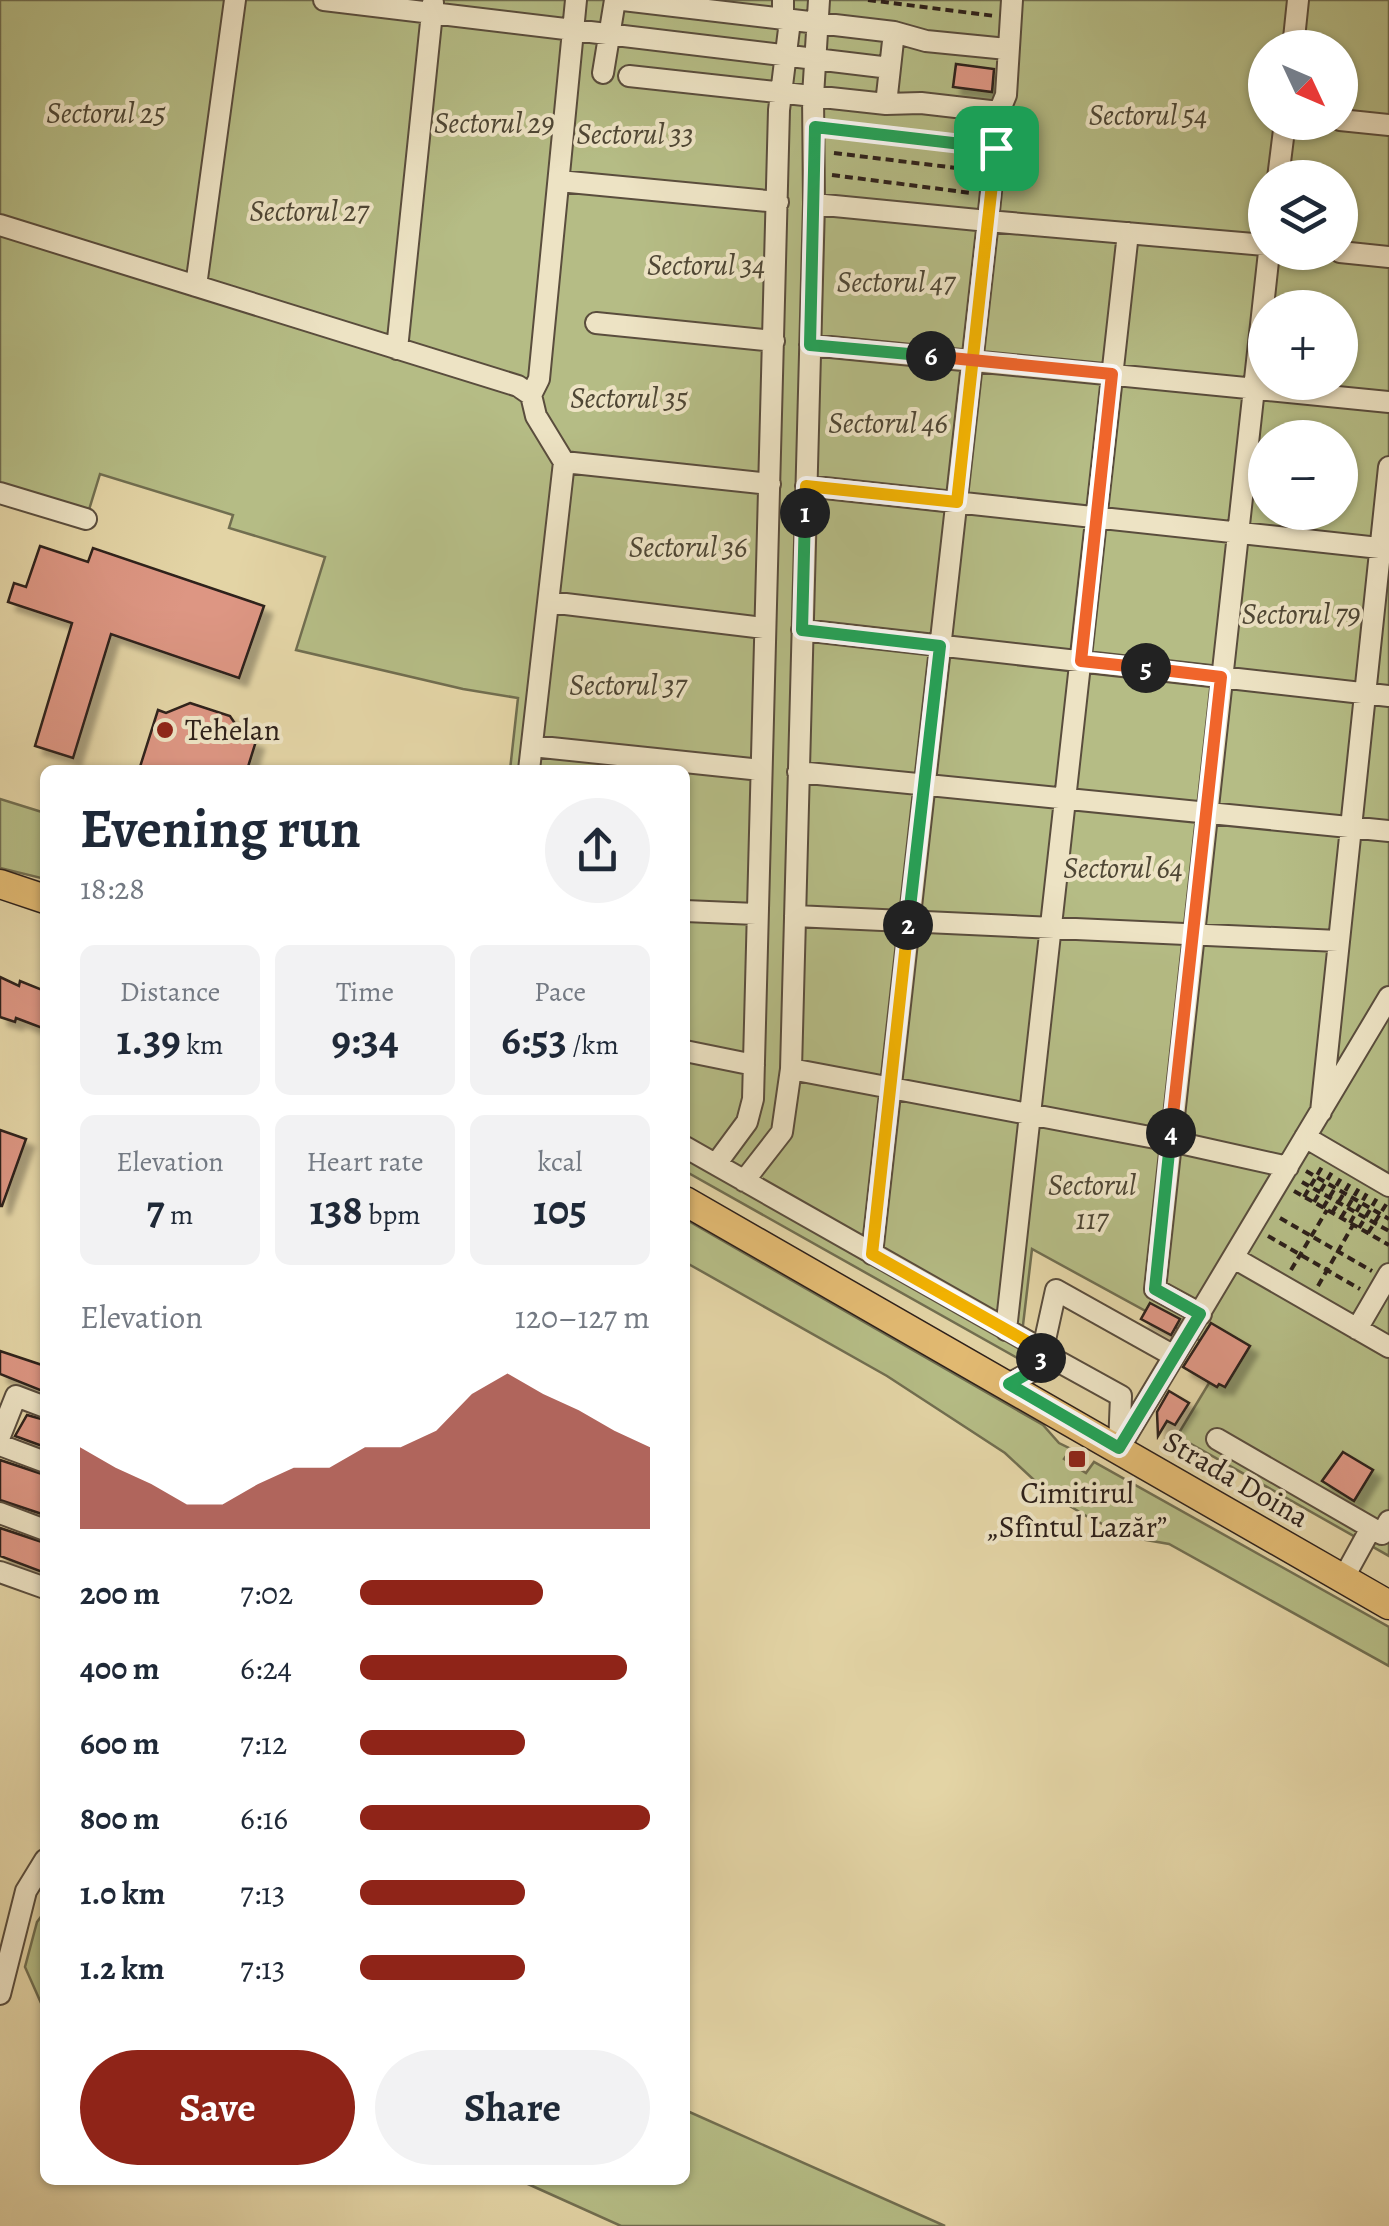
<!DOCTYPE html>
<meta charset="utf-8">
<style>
:root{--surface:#fff;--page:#f2f2f3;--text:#1f2937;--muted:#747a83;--accent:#8f2418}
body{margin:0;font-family:Alegreya,serif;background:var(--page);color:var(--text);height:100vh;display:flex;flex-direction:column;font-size:38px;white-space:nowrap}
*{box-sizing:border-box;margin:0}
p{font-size:32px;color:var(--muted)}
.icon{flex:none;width:55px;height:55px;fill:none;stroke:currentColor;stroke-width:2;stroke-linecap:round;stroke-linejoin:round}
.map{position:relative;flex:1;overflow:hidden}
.panel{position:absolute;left:40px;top:765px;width:650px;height:1420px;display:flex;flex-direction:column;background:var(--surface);border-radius:15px;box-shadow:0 2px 8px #0004}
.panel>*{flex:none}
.needle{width:65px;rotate:134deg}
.fabs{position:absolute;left:1248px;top:30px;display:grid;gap:20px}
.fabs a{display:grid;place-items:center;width:110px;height:110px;border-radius:50%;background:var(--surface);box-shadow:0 2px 8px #0004;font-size:50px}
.pin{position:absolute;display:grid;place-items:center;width:85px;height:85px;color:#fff;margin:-42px;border-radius:20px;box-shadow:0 5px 15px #0006}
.km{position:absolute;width:50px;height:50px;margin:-25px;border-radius:50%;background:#222;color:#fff;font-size:28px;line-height:50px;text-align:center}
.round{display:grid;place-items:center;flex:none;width:105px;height:105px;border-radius:52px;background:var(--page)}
.headline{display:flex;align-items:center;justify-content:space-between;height:170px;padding:0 40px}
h1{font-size:55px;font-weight:700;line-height:75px}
.stats{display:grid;grid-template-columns:repeat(3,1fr);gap:15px;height:170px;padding:10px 40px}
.stats div{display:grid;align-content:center;border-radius:15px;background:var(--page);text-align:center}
.stats b{font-size:42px;font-weight:700}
.stats small{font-size:28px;font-weight:400}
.stats p{font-size:28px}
.chart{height:280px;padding:20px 40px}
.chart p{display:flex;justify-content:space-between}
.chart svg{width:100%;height:180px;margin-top:10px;fill:var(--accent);opacity:.7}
.action{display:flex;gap:20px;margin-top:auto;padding:20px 40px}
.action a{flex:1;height:115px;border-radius:60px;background:var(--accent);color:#fff;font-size:40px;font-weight:700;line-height:115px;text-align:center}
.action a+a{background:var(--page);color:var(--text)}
ul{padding:0 40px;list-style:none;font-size:32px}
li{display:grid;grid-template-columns:160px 120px 1fr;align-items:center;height:75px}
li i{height:25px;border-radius:12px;background:var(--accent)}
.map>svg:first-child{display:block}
</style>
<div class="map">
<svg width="1389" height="2226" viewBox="0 0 1389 2226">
<defs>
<filter id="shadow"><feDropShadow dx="8" dy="8" stdDeviation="2.5" flood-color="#0004"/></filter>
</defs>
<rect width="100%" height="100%" fill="#e3d4a5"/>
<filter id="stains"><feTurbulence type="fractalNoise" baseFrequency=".002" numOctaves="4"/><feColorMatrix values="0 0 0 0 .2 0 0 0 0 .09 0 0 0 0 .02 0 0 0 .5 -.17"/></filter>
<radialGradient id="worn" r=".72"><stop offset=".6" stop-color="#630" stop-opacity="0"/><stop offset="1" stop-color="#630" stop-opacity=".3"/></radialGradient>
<path fill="#b5bc85" stroke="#716e50" stroke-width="2.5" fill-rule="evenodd" d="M0,0H1389V1556L1177,1436L1226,1355L1032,1249L1019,1359L685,1171V770H510L518,698L463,689L296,650L325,557L229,528L233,515L100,474L88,513L0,484ZM1265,48H1340V122H1265ZM1265,178H1340V252H1265ZM1265,308H1340V382H1265ZM1265,438H1340V512H1265Z
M0,799L45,813V879L0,868Z
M685,1219L1043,1425L1059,1443L1071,1449L1064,1459L1086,1473L1094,1462L1389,1627V1666L1169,1544L1129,1537L1088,1517L1048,1493L1005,1453L887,1376L685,1262Z
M45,1911V2012L25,1967L37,1922Z
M685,2110L945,2226H621L519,2180H685Z"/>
<path fill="#dd9683" stroke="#2d201a" stroke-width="2.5" filter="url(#shadow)" d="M956,64L994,69L992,92L953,87Z
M40,546L88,562L93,548L264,606L239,678L111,634L73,758L35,746L72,623L8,602L14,583L26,587Z
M190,703L230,716L244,737L256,741L247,770H139L158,710L166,713Z
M0,977L19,986L20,981L45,991V1029L16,1018L15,1022L0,1017Z
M0,1130L26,1139L2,1206H0Z
M1150,1303L1180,1319L1171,1335L1141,1319Z
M1211,1323L1250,1346L1225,1387L1219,1384L1217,1387L1183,1367Z
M0,1351L45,1366V1392L0,1374Z
M1169,1391L1189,1403L1175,1425L1167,1421L1158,1436L1157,1412Z
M27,1415L45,1420V1447L15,1436Z
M1343,1452L1373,1470L1354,1501L1322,1481Z
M0,1460L45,1475V1515L0,1500Z
M0,1528L45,1543V1573L0,1556Z"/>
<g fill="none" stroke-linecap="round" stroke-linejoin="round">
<defs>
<path id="minor" d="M324,0L890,68
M623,0L894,32L926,41L1007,49
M1012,0L1006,95L999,112L988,221L1265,245
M1293,48L1298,0
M603,73L615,0
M629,76L886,104L921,103L999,112
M886,104L894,32
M1340,120L1389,125
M1278,178L1285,122
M559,181L778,202
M814,204L988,221L872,1254
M0,225L518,386L531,395L536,416L564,462L529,770
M1340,252L1389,257
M196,286L235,0
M596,323L774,341
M810,345L1389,402
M397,349L433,3
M531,395L539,379L576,0
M564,462L770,484
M806,486L1389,549
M0,493L86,519
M549,602L764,628
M802,630L1389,696
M532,746L761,770
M798,772L1389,831
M685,911L756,914
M795,916L1338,941
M685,1051L754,1065
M791,1069L1171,1141L1288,1167
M1321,1112L1389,467
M1305,1137L1389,1186
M685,1147L1043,1350
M716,1164L747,1122L753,1099L779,110L789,29L783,12V0
M744,1181L782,1132L791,1069L814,204L813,96L819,0
M1234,1258L1389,1347
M1201,1314L1155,1289L1269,252
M1357,1329L1389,1274
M1006,1330L1128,233
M1039,1367L1056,1290L1174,1356
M1009,1384L1054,1359L1121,1396L1119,1446
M0,1436L16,1396L45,1407
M1217,1439L1382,1534L1389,1521
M0,1445L45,1462
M1119,1448L1389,997
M0,1513L45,1530
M0,1572L45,1588
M1343,1579L1371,1528
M0,1994L26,1891L45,1860"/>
<path id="major" d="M0,884L45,899
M685,1201L1389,1605"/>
</defs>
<use href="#minor" stroke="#5a4d3d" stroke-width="24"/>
<use href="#major" stroke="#2d201a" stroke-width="31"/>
<path stroke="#2d201a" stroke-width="4" stroke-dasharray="8 5" stroke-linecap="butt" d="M868,0L995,16
M831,129L976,145
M834,153L973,170
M832,175L971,193
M1306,1171L1389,1219
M1302,1182L1389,1231
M1294,1191L1389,1245
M1304,1197L1322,1167
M1314,1202L1332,1172
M1323,1208L1341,1178
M1332,1213L1350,1183
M1280,1218L1372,1271
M1341,1218L1359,1188
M1350,1223L1367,1193
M1359,1228L1377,1198
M1368,1233L1387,1203
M1268,1236L1360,1289
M1291,1270L1327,1210
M1318,1286L1353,1225"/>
<use href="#minor" stroke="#ede3c4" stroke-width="20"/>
<use href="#major" stroke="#e2ba72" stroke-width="28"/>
</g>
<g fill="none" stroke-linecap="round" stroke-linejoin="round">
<defs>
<path id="split-1" d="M805,513L806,486L957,502L996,148"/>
<path id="split-2" d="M805,513L802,630L940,646L908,925"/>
<path id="split-3" d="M908,925L872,1254L1042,1350L1041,1358"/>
<path id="split-4" d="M1041,1358L1039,1367L1009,1384L1119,1448L1200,1314L1155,1289L1171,1133"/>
<path id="split-5" d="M1146,668L1221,677L1171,1133"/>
<path id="split-6" d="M931,356L1112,374L1081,661L1146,668"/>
<path id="split-7" d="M931,356L810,345L815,127L996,148"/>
</defs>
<use href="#split-1" stroke="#fff" stroke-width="20"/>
<use href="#split-2" stroke="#fff" stroke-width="20"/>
<use href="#split-3" stroke="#fff" stroke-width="20"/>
<use href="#split-4" stroke="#fff" stroke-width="20"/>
<use href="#split-5" stroke="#fff" stroke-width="20"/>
<use href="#split-6" stroke="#fff" stroke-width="20"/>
<use href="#split-7" stroke="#fff" stroke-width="20"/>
<use href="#split-1" stroke="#f5b400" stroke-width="12"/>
<use href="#split-2" stroke="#22a559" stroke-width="12"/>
<use href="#split-3" stroke="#f5b400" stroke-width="12"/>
<use href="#split-4" stroke="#22a559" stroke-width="12"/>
<use href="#split-5" stroke="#f0652b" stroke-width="12"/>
<use href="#split-6" stroke="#f0652b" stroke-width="12"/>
<use href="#split-7" stroke="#22a559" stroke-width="12"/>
</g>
<g fill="#8f2418" stroke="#ede3c4" stroke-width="4">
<circle cx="165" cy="730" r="10"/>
<rect x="1067" y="1449" width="20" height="20" rx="5"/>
</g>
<g text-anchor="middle" stroke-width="8" stroke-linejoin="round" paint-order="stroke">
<g font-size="30" font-style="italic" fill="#4f4735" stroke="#ede3c4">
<text x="106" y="123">Sectorul 25</text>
<text x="1148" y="125">Sectorul 54</text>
<text x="494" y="133">Sectorul 29</text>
<text x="635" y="144">Sectorul 33</text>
<text x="309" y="221">Sectorul 27</text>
<text x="706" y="275">Sectorul 34</text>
<text x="896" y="292">Sectorul 47</text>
<text x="629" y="408">Sectorul 35</text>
<text x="888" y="433">Sectorul 46</text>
<text x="688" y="557">Sectorul 36</text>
<text x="1301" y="624">Sectorul 79</text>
<text x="628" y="695">Sectorul 37</text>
<text x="1123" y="878">Sectorul 64</text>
<text x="1092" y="1195">Sectorul<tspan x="1092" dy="34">117</tspan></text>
</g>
<g font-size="30" fill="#2d201a" stroke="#ede3c4" text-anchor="start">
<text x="185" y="740">Tehelan</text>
<text x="1077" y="1503" text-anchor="middle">Cimitirul<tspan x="1077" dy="34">„Sfîntul Lazăr”</tspan></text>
</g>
<g font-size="30" fill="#2d201a" stroke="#ede3c4">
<text transform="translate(1236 1479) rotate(30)" y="10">Strada Doina</text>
</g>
</g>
<rect width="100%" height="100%" filter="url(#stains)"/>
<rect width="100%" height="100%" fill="url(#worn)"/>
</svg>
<div class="fabs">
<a><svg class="needle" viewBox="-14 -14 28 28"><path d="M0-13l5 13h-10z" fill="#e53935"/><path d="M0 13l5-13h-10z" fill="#747a83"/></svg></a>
<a><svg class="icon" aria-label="layers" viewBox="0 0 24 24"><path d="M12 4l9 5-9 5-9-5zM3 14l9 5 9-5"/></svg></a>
<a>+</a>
<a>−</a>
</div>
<div class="pin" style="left:996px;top:148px;background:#1e9e55"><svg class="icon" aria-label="arrive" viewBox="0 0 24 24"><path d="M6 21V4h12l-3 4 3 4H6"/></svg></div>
<b class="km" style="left:805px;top:513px">1</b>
<b class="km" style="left:908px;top:925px">2</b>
<b class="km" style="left:1041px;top:1358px">3</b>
<b class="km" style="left:1171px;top:1133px">4</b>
<b class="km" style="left:1146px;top:668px">5</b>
<b class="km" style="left:931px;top:356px">6</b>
<section class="panel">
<div class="headline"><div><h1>Evening run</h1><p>18:28</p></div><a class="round"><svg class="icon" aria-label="share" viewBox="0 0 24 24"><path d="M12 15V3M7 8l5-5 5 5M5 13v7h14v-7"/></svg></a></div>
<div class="stats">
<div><p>Distance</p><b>1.39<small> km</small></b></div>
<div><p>Time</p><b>9:34</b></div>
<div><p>Pace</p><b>6:53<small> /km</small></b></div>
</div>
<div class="stats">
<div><p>Elevation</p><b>7<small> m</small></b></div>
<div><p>Heart rate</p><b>138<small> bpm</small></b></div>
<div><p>kcal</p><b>105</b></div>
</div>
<div class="chart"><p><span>Elevation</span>120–127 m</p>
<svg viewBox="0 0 160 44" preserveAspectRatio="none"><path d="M0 44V24L10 29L20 33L30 38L40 38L50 33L60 29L70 29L80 24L90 24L100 20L110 11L120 6L130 11L140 15L150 20L160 24V44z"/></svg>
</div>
<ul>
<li><b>200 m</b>7:02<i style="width:63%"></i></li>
<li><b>400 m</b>6:24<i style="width:92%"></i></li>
<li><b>600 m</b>7:12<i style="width:57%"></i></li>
<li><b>800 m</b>6:16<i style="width:100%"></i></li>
<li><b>1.0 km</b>7:13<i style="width:57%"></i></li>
<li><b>1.2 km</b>7:13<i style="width:57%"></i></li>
</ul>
<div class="action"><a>Save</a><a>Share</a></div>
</section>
</div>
